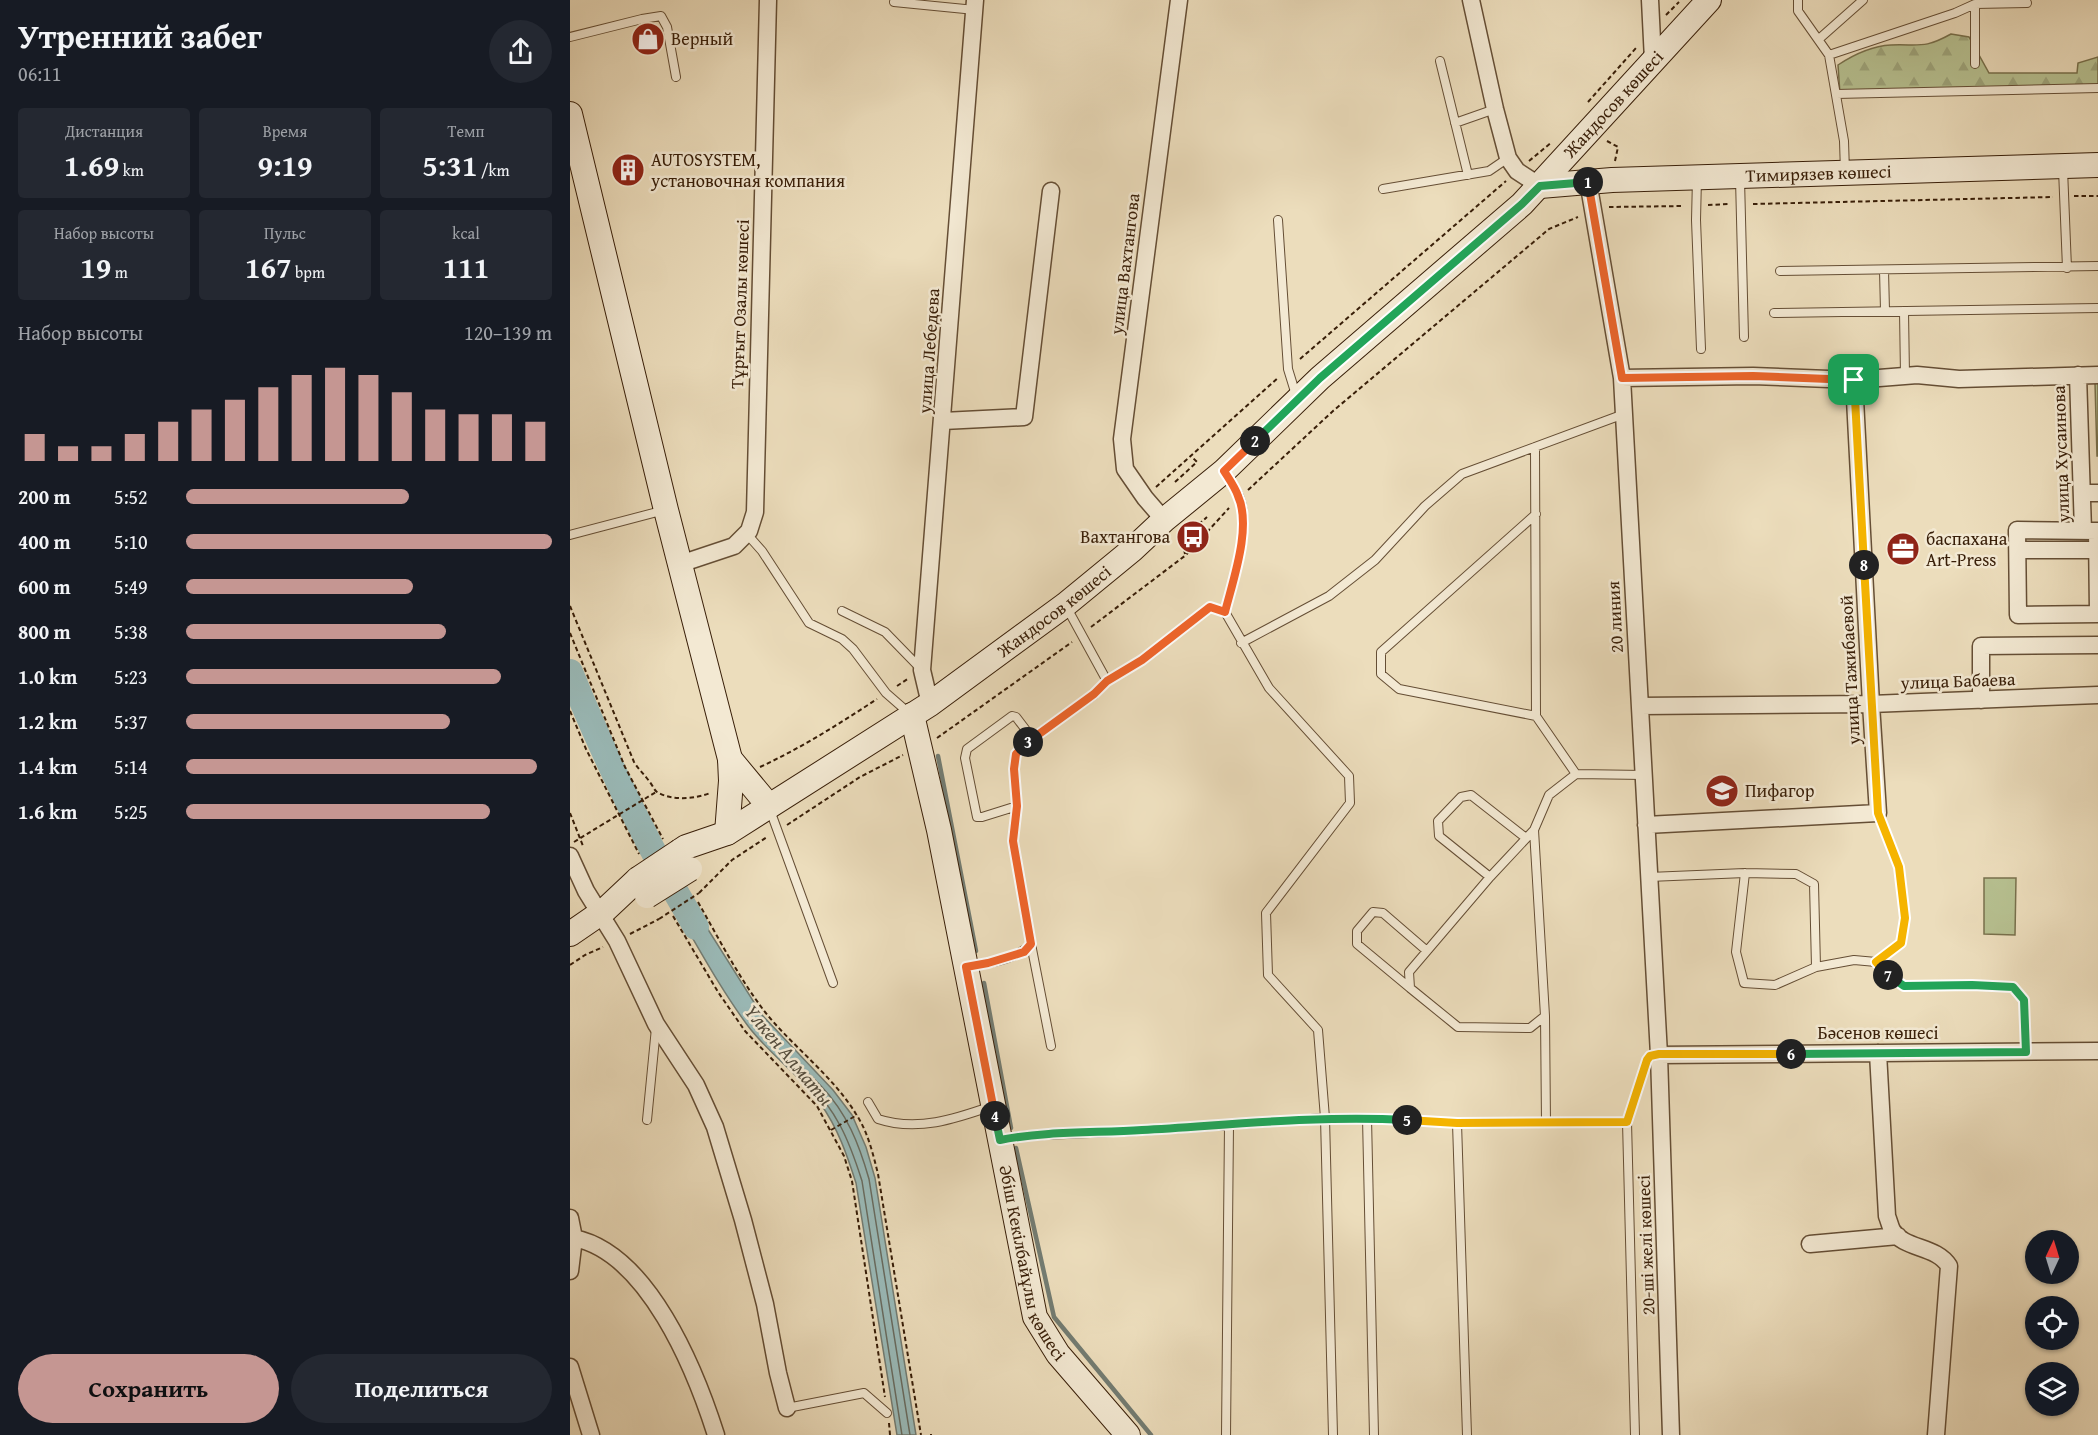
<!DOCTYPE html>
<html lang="ru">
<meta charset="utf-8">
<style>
:root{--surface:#171b24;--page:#242831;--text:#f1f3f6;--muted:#9ea1a6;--accent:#c59692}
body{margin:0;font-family:"Gentium Book Plus",serif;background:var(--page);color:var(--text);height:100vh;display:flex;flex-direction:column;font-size:22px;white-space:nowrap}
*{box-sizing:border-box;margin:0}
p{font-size:20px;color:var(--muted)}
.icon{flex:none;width:33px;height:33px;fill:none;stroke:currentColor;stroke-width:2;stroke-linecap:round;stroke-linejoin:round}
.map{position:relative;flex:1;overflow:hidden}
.sheet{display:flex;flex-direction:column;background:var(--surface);width:570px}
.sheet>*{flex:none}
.needle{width:39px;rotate:4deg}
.buttons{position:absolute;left:1455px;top:1230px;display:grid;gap:12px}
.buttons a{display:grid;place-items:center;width:54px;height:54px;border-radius:50%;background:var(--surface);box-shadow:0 2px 4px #0004;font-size:30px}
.pin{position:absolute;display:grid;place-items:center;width:51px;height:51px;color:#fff;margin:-26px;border-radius:12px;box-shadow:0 3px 9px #0006}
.km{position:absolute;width:30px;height:30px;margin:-15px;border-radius:50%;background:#222;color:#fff;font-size:16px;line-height:30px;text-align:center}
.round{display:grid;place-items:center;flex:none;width:63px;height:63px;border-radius:32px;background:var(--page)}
.summary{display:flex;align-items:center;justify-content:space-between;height:102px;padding:0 18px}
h1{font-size:33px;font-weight:700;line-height:45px}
.figures{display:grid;grid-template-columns:repeat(3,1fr);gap:9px;height:102px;padding:6px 18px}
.figures div{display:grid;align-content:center;border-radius:6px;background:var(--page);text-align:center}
.figures b{font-size:30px;font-weight:700}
.figures small{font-size:16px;font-weight:400}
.figures p{font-size:16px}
.chart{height:168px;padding:12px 18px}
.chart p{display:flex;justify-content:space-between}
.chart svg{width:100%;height:108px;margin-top:6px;stroke:var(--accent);stroke-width:6}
.cta{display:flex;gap:12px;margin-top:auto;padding:12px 18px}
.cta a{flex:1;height:69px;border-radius:36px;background:var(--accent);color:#111;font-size:24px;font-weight:700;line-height:69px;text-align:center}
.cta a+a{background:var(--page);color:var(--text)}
ul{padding:0 18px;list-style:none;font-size:20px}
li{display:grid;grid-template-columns:96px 72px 1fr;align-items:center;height:45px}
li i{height:15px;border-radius:8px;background:var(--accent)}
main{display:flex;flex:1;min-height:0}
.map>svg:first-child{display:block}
</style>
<main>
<section class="sheet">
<div class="summary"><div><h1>Утренний забег</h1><p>06:11</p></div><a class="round"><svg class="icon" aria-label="share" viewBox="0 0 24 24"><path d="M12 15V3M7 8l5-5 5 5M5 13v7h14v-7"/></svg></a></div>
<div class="figures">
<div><p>Дистанция</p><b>1.69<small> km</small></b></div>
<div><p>Время</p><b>9:19</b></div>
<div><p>Темп</p><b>5:31<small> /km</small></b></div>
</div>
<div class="figures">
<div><p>Набор высоты</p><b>19<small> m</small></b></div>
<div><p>Пульс</p><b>167<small> bpm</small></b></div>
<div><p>kcal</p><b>111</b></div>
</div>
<div class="chart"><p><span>Набор высоты</span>120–139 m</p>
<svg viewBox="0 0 160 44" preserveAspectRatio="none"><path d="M5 44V33M15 44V38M25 44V38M35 44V33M45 44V28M55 44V23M65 44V19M75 44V14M85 44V9M95 44V6M105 44V9M115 44V16M125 44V23M135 44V25M145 44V25M155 44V28"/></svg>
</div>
<ul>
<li><b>200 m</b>5:52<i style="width:61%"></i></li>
<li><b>400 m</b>5:10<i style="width:100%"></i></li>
<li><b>600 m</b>5:49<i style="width:62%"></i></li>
<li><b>800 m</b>5:38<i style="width:71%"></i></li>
<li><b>1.0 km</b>5:23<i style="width:86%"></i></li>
<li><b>1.2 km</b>5:37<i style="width:72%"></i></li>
<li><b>1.4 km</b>5:14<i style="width:96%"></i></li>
<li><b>1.6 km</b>5:25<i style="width:83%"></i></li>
</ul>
<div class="cta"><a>Сохранить</a><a>Поделиться</a></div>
</section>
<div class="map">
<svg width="1528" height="1435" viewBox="0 0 1528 1435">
<defs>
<pattern id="forest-firs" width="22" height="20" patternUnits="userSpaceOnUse" patternTransform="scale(1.5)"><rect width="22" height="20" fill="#b7c191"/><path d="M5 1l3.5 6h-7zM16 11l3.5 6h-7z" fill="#9ea57c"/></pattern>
</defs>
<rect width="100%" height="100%" fill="#ecddbc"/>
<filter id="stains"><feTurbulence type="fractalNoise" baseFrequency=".00333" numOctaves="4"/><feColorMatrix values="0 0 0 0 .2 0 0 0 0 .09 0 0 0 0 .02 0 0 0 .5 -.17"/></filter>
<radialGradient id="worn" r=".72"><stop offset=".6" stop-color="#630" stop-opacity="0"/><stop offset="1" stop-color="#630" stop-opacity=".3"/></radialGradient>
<path fill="url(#forest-firs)" stroke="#78704c" stroke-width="1.5" d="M1381,34L1399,37L1419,73H1507L1508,63L1528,57V88L1270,94L1268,65C1283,55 1303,46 1321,45C1350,44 1354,49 1381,34Z"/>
<path fill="#b7c191" stroke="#78704c" stroke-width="1.5" d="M1525,383H1528V456H1527Z
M1414,878H1446L1445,935L1414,934Z"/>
<path fill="#9abab8" stroke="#737c72" stroke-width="1.5" d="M115,893L192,1015L263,1090L282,1115L296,1147L305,1178L346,1435H327L286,1183C277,1155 268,1128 250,1103C230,1075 199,1054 178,1026C149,987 126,943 101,901Z"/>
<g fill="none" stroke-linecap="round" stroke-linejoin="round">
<path stroke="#696c60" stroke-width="1.5" d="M332,1435L292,1181C278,1137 267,1112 235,1078L237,1073C242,1076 246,1081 251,1086C277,1113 289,1144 299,1179L340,1435"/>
<path stroke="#737c72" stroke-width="4.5" d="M368,756L406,951
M414,983L441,1128
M446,1148L484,1317L581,1435"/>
<path stroke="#9abab8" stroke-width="26" d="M0,672C35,758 78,847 126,927"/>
<defs>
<path id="lane" d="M1228,0V11L1259,55L1274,141L1275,172
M324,2L405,10
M0,37L72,19L91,16L97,27L106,77
M1249,39L1293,0
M1259,55L1385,13L1405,4L1457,3
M870,61L898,175
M1405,64V4
M1266,94L1528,88
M885,123L925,109
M1493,169L1497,268
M1127,178L1126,220L1131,349
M1170,179L1174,337
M813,189L919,171L938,158
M708,220L718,369L726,395
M1314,270L1315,311
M1210,271L1528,266
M1334,311L1335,376
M1204,313L1528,308
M965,447L966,716
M655,472C659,480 665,488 669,496C682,528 663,580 655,612
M176,533L192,551L239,623L272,639L283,649L316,693L340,714
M0,535L95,510
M272,611L315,632L352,670
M671,643L759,596L805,560L855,506L892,474L1054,414
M537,681L572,660L640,607L655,612L699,688L779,776L780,803L696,913L698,975L748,1030L755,1118L763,1435
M462,738L446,717L442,716L397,749L395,758L407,817H412L447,806L444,769L446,754L462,738L524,695L537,681L497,608
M1006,774L1074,775
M200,810L263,983
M964,830L920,877L839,972L840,988L888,1027L960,1028L975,1016L964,830L979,795L1006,774L966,716L829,689L811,674V652L966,514
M1175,873L1166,952L1174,983L1205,985L1246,967
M920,877L869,836L868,821L891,797L901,795L956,838
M1079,877L1175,873L1226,874L1244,884L1246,967L1284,960L1306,962L1320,976L1333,986L1402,985L1443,987L1454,1000L1456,1052
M461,944L481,1046
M1306,962L1331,943L1335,918L1329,867L1308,813
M397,967C417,963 447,960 461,944L443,841L447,806
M840,988L787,944V931L803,912L813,913L857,951
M975,1016L976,1122
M298,1102L308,1119C347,1132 385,1119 422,1106
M797,1118L804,1435
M77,1120L86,1028
M1057,1122L1077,1060L1080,1056L1089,1055
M887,1123L897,1435
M433,1139L451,1136L566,1131L755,1118H797L887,1123L1057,1122L1065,1435
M217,1408L294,1393L317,1413
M656,1435L659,1125"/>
<path id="street" d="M901,0L925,109L938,158L947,171L970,186
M1080,0L1083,60
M1018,181L1052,378L1089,1055L1101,1435
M1508,375L1513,531
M1052,378L1183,376L1284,380L1347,375L1389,379L1528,375
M373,421L454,417L481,191
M1512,493H1528
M594,520L575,498L555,469L552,439L609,0
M1448,550H1527
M110,564L164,546L179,531L185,512L198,0
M1528,612L1527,531L1447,530L1448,615L1528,614
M1411,700V646L1528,645
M360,704L352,670L405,0
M1070,706L1301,704L1528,695
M1076,825L1308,813L1301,704L1284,380
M0,856L16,891L47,941L86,1024L126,1085L145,1127L173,1220L195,1304L208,1373L217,1408
M1308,1053L1317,1216C1319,1221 1320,1226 1322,1230C1334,1250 1366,1245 1379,1266L1366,1435
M1089,1055L1528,1051
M0,1218L4,1238L0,1271
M4,1238C78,1253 125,1369 146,1435
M1240,1244L1328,1236
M0,1367L21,1435"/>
<g id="secondary">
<path d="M0,114L96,510L160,759L161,781L157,833"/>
<path id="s1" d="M970,186L1042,180L1528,165"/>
<path id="s2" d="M342,715L369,830L465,1317L488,1354L558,1435"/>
<path d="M160,759L199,806"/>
<path id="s3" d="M110,851L116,847L157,833L360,704L495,605L562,550L594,520L654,471L750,378L952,204L1139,0"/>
<path d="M0,934L35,910L68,879"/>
</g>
</defs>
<use href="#lane" stroke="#654e35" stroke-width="10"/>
<use href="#street" stroke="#654e35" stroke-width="19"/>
<use href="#secondary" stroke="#381e08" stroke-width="26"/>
<path stroke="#381e08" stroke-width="2" stroke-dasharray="4.5 3" stroke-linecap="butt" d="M1096,15L1109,2
M1018,102L1066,48
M1037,141L1048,147L1045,161
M959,161L982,142
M1504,196H1528
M1183,204L1483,197
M1138,205L1159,204
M1039,207L1114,206
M730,359L936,181
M605,482L627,462L621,456
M586,487L709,377
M678,490L763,411L979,229L1008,217
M615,554L612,539L637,517
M0,606L64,762C69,770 74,774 79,781C82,784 84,790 87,792C101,801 126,799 140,793
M521,627L616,555L659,508
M0,633L55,767L93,839
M327,686L339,678
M0,711L16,749L69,854
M367,738L502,642
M190,767C231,748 269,724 307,699
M0,813L13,846
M217,825L290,777L333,755
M4,842L30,826
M129,893L162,860L197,837
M128,902C149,939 169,978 195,1012C223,1047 262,1075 286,1114C298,1132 303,1154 308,1174L351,1435
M103,916L148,992L175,1031L247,1106L274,1156L282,1181L315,1397
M60,934L89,919
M0,965L15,955L33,947
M261,1130L287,1115
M319,1423L320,1435
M361,1434V1435"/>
<use href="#lane" stroke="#f3e9d3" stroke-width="8"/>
<use href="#street" stroke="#f3e9d3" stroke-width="16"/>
<use href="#secondary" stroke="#f3e9d3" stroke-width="24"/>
<defs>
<path id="secondary-bridge" d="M68,879L110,851
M77,896L120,869"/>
</defs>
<use href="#secondary-bridge" stroke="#381e08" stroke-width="26" stroke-linecap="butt"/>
<path stroke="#381e08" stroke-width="2" stroke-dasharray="4.5 3" stroke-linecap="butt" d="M30,826L86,792
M89,919L129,893"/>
<use href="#secondary-bridge" stroke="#f3e9d3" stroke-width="24"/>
</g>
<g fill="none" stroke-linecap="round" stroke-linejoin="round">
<defs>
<path id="split-1" d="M1018,182L1052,378L1183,376L1284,380"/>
<path id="split-2" d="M685,441L750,378L952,204L970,186L1018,182"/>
<path id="split-3" d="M458,742L524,694L537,681L572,660L640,607L655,612C663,580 682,527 668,496C665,487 659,479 654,471L685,441"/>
<path id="split-4" d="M425,1116L396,967L418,963L454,952L461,944L443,841L447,806L444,769L446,754L458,742"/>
<path id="split-5" d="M425,1116L430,1140C477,1131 525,1133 572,1130C660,1125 748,1115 837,1120"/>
<path id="split-6" d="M837,1120L887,1123L1057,1122L1077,1060L1080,1056L1089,1054H1221"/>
<path id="split-7" d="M1221,1054L1456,1052L1454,1000L1443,987L1402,985L1334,986L1318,975"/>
<path id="split-8" d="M1294,565L1308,813L1329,867L1335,918L1331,943L1306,962L1318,975"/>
<path id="split-9" d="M1284,380L1294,565"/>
</defs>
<use href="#split-1" stroke="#fff" stroke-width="12"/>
<use href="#split-2" stroke="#fff" stroke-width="12"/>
<use href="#split-3" stroke="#fff" stroke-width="12"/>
<use href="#split-4" stroke="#fff" stroke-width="12"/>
<use href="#split-5" stroke="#fff" stroke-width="12"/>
<use href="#split-6" stroke="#fff" stroke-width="12"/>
<use href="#split-7" stroke="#fff" stroke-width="12"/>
<use href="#split-8" stroke="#fff" stroke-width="12"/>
<use href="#split-9" stroke="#fff" stroke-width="12"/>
<use href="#split-1" stroke="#f0652b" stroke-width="8"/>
<use href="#split-2" stroke="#22a559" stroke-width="8"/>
<use href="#split-3" stroke="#f0652b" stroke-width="8"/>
<use href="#split-4" stroke="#f0652b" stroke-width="8"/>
<use href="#split-5" stroke="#22a559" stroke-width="8"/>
<use href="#split-6" stroke="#f5b400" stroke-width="8"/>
<use href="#split-7" stroke="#22a559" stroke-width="8"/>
<use href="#split-8" stroke="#f5b400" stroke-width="8"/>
<use href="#split-9" stroke="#f5b400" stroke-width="8"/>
</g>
<defs>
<symbol id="shop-disc" viewBox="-11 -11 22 22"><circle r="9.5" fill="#8f2418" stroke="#f3e9d3"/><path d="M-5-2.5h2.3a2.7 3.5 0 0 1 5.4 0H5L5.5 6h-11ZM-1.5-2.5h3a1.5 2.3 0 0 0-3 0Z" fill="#fff"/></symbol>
<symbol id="building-disc" viewBox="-11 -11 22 22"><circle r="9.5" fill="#8f2418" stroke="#f3e9d3"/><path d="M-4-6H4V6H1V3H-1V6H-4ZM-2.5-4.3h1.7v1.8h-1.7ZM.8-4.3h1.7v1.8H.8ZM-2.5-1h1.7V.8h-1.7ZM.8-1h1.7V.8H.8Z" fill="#fff"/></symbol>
<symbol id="bus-disc" viewBox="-11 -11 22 22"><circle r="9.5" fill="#8f2418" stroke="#f3e9d3"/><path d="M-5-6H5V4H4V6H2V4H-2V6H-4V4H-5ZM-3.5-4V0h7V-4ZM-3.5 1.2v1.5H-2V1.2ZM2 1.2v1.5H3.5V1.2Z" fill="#fff"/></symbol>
<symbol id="office-disc" viewBox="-11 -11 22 22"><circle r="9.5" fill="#8f2418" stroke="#f3e9d3"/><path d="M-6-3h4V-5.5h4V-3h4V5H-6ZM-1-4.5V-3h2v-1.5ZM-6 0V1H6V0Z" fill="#fff"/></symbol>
<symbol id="school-disc" viewBox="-11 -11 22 22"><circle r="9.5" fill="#8f2418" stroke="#f3e9d3"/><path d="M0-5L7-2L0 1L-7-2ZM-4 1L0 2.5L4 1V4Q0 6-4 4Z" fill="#fff"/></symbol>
</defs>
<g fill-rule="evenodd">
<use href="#shop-disc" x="59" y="20" width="38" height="38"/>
<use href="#building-disc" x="39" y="151" width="38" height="38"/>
<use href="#bus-disc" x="604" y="518" width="38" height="38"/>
<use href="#office-disc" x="1314" y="530" width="38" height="38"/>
<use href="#school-disc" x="1133" y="772" width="38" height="38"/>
</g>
<g text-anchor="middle" stroke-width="5" stroke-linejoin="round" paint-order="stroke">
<g font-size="18" fill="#381e08" stroke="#f3e9d3" text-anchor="start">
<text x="101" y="45">Верный</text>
<text x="81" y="166">AUTOSYSTEM,<tspan x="81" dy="21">установочная компания</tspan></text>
<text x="600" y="543" text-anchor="end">Вахтангова</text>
<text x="1356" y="545">баспахана<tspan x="1356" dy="21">Art-Press</tspan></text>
<text x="1175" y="797">Пифагор</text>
</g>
<g font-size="18" fill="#381e08" stroke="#f3e9d3">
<text dy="6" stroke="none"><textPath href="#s3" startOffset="1202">Жандосов көшесі</textPath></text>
<text dy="6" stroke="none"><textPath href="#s1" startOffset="279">Тимирязев көшесі</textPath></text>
<text transform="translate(555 264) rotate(-83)" y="6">улица Вахтангова</text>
<text transform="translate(170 304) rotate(-88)" y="6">Тұрғыт Озалы көшесі</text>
<text transform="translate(359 351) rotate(-86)" y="6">улица Лебедева</text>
<text transform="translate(1491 454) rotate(-92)" y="6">улица Хусаинова</text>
<text dy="6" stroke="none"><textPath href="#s3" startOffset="446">Жандосов көшесі</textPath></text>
<text transform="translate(1045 617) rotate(-93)" y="6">20 линия</text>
<text transform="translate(1280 670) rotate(-93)" y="6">улица Тажибаевой</text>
<text transform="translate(1388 681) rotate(-2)" y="6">улица Бабаева</text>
<text x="1308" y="1039">Бәсенов көшесі</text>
<text transform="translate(1076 1245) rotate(-92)" y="6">20-ші желі көшесі</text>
<text dy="6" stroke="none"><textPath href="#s2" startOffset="562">Әбіш Кекілбайұлы көшесі</textPath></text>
</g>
<g font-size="20" font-style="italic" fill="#554d3d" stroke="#f3e9d3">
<text transform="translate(219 1055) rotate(50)" y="7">Үлкен Алматы</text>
</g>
</g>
<rect width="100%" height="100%" filter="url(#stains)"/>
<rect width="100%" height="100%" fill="url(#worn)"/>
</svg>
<div class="buttons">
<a><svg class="needle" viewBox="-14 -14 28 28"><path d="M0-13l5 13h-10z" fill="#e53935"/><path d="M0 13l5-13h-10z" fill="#9ea1a6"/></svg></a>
<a><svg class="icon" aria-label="locate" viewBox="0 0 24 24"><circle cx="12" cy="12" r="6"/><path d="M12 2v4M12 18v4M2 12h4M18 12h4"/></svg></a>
<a><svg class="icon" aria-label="layers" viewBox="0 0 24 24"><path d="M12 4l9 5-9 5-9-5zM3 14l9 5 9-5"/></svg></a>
</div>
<div class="pin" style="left:1284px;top:380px;background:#1e9e55"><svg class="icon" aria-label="arrive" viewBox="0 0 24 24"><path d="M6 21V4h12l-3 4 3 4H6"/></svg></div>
<b class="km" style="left:1018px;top:182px">1</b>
<b class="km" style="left:685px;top:441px">2</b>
<b class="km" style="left:458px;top:742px">3</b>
<b class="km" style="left:425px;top:1116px">4</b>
<b class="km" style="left:837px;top:1120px">5</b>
<b class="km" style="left:1221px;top:1054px">6</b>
<b class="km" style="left:1318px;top:975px">7</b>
<b class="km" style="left:1294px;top:565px">8</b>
</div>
</main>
